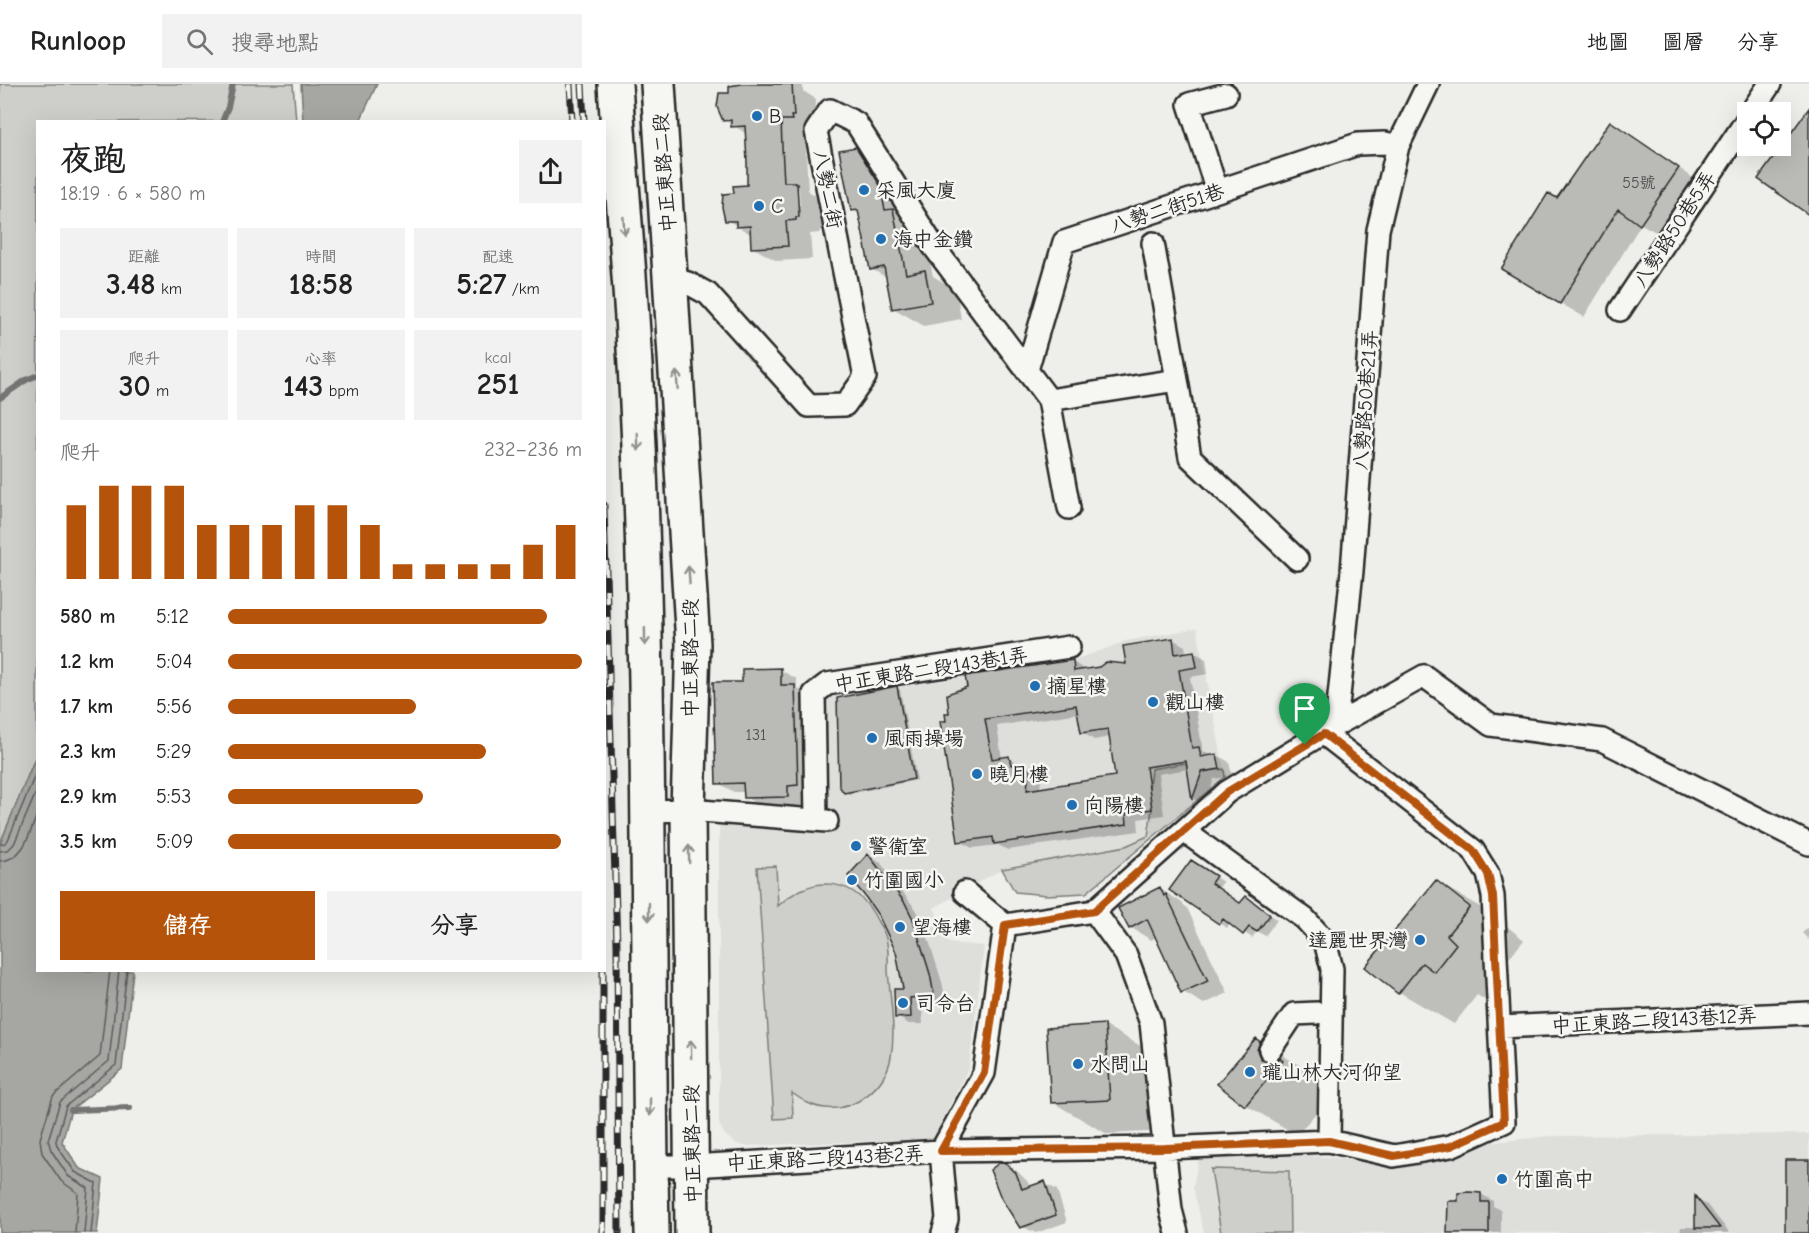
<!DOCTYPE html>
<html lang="zh-TW">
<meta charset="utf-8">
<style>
:root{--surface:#fff;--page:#f2f2f2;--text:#222;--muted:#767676;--line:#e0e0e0;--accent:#b45309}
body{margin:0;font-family:"Comic Neue","LXGW WenKai TC",sans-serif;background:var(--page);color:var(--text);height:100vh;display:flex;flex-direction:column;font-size:22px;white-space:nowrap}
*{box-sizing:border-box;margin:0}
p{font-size:20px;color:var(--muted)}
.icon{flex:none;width:33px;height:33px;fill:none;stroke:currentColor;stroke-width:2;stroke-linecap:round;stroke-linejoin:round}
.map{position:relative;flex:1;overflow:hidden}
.panel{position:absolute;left:36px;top:36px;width:570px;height:852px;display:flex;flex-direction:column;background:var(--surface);border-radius:0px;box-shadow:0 6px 24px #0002}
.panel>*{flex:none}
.tools{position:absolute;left:1737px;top:18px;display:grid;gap:12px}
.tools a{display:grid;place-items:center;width:54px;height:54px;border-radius:0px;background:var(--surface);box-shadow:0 6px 24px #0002;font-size:30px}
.pin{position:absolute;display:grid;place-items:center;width:51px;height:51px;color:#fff;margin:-62px -26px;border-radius:50% 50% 50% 0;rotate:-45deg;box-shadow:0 0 6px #0007}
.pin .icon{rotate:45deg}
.round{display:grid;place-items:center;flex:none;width:63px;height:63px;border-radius:0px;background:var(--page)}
.headline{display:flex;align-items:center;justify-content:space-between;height:102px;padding:0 24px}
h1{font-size:33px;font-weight:800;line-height:45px}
.figures{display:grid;grid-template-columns:repeat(3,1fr);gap:9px;height:102px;padding:6px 24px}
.figures div{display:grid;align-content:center;border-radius:0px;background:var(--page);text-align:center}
.figures b{font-size:30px;font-weight:800}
.figures small{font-size:16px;font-weight:400}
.figures p{font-size:16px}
.chart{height:168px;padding:12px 24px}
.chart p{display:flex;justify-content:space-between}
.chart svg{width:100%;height:108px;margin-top:6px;stroke:var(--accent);stroke-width:6}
.primary-button{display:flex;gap:12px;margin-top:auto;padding:12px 24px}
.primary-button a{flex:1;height:69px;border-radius:0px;background:var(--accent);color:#fff;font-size:24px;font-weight:800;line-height:69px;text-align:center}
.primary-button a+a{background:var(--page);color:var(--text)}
ul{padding:0 24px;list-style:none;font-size:20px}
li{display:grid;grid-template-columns:96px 72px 1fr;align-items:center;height:45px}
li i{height:15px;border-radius:8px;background:var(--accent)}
header{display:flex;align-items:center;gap:36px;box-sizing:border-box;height:84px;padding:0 30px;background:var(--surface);border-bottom:2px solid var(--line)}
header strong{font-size:28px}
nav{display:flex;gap:33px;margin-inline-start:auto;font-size:21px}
.search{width:420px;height:54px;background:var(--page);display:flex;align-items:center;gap:15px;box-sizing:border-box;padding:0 21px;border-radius:0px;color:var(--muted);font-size:22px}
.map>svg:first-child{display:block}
</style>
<header>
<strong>Runloop</strong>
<div class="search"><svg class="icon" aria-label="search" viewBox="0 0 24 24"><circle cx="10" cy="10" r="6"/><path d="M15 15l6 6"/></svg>搜尋地點</div>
<nav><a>地圖</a><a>圖層</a><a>分享</a></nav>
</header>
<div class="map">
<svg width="1809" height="1149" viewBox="0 0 1809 1149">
<rect width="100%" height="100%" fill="#eeeeea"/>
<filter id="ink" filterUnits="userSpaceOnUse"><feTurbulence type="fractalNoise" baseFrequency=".0167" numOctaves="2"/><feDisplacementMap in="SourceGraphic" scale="12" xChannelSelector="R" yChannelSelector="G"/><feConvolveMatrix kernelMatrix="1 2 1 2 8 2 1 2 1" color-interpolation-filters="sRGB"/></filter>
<g filter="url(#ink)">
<path fill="#dededb" d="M1197,544L1224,685L1201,688L1189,693L1188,690L1151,700L1149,706L1152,725L1148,752L1126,762L1002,785L934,824L949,859L984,862L969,983L933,1055L744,1062L735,1059L725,1051L719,1040V742L761,743L825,749L827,737L824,614L1075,576L1126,557Z
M1809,1050V1149H1204L1193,1103L1199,1074L1287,1068L1400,1082L1434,1075L1477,1060L1550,1052Z"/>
<path fill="#cececa" stroke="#7c7c7a" stroke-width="1.5" d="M0,0H293L296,37L38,38L37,675H35L0,760Z
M1186,679L1189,693L1201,688L1224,685L1225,693L1086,809L1047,811L1015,808L1002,785L1126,762L1148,752L1152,725L1149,706L1151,685Z
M776,782L778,822C813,789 856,792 878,838C881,843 885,849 886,854C889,864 888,876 888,886C890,914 896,945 891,973C886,1002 855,1028 825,1024C812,1023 802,1016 792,1009L793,1034L774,1035L757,783Z
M1211,1085L1289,1087L1290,1149H1221Z"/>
<path fill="#a6a6a3" stroke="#757573" stroke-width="1.5" d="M301,0H377L360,37L303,38Z
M35,674L38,675V886L133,887L122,985L71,1026L62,1058L79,1084L103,1095L97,1149H0V760Z"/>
<path fill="#0003" fill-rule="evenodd" d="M744,0H803V7L816,15L815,49H805L808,107L821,115L823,146H820V149L810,150L812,175L777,177L752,163V151L727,136L736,110L749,103L747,50L724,36L731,10ZM796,105H799L800,121H797Z
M1610,39L1634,53L1702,100L1665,153L1641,140L1584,233L1560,219L1557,116Z
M856,64L887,82L923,144L933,192L956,206L961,235L924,242L893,224L888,194L871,185L860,131L853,126Z
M1172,555L1185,562L1186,570L1194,568L1206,575L1208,590L1190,593L1203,667L1212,672L1217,671L1229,678L1232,692L1214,695L1205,722L1194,715L1188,685L1158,690L1164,731L1138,735L1139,747L1008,766L998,761L972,764L960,757L948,638L1073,578L1085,586L1128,582ZM1079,629L1082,648L1094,656L1110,653L1117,693L1040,706L1041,695L1038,688L1009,674L1002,675L997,642Z
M780,586L797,595V604L811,612L814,710H804V722L762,723L745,713V708H734L718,699L744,599Z
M897,604L900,606L917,696L849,710L845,708Z
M868,771L880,778L917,827L925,844L942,898L946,918L922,921L923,940H909L897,933L905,906L898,868Z
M1200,783L1223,798L1218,805L1241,821L1254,819L1277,836L1265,852L1257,847L1252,854L1231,839L1227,844L1220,839Z
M1437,798L1492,830L1524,856L1501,884L1511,892L1490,919L1477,911L1454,940L1399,908Z
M1160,805L1181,818L1187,824L1228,909L1204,920L1183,908L1157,853L1151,856L1130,843Z
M1809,843V856L1802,849Z
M1104,941L1160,973L1165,1047L1107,1050L1052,1018Z
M1256,956L1308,986L1311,989L1310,993L1334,1008L1297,1051L1246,1021Z
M1005,1080L1018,1088L1028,1098L1030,1104L1044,1099L1057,1106L1067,1138L1036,1149L1021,1142Z
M1481,1110L1493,1117V1122L1501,1126V1149H1449L1459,1119Z
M1696,1115L1707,1121L1730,1149H1671H1680L1681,1143H1696Z"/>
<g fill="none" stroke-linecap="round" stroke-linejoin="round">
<path stroke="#5c5c5b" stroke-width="1.5" d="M0,760L5,759L8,756L38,684
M0,767L8,766L14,760L38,704
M0,777C25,776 30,747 38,728
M75,1149L78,1109L61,1097L42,1069L40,1055L53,1012L100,972L110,886
M84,1149L88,1104L68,1092L51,1066L48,1056L60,1018L109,977L119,886
M91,1149L96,1099L75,1088L57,1062L56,1057L66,1022L116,981L127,886"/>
<path stroke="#757573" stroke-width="6" d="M222,38L228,23L233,0
M0,314L26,296L38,291
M71,1026L130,1024"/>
</g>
<path fill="#babab7" stroke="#2b2b2b" stroke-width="1.5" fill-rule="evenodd" d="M742,0H792L794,32H791L792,36H781L782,62L784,98H795V100H797L799,133H796V136L786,137L788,162L751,164L750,142L736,143V137H725L722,123L723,110L734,109L733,102L747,101V78L745,42L731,43V36L723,37L717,23L719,9H729V2Z
M1809,24V131L1758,95Z
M1610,37L1679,84L1640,141L1618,125L1560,220L1501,185L1548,109L1557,114Z
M856,63L880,101L885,126L893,125L906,190L925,186L931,218L892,225L884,183L870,186L858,126L851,127L839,66Z
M1173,554L1175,570L1194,567L1197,583L1179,586L1192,664L1199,663L1201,673L1217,670L1220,685L1202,688L1192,716L1186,677L1146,683L1152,725L1126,729L1127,740L994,760L993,753L958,758L940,637H946L945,629H949L947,610L967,603L965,592L1073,576L1074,587L1099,583L1106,578L1126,580L1123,562ZM1076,621L1081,649L1108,645L1115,692L1027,706L1029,687L1026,679L1011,681L1009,672L992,675L985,635Z
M781,584V601H795L798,701L788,702V713L744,714L743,699L716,700L713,598H742V585Z
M897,602L914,695L844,709L839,702L837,614Z
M868,770L905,819L913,835L930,890L934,911L910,914L911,933L895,934L894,905H903L896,868L878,831L864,811L848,792Z
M1191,776L1216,792L1211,799L1240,819L1246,812L1270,831L1257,848L1249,843L1243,851L1223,835L1219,840L1169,806Z
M1436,796L1470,823L1447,851L1456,860L1434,888L1422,879L1398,910L1365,883Z
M1160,803L1164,812L1166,810L1208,897L1181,909L1147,835L1129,845L1118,824Z
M1105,940L1110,1016L1051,1019L1046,944Z
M1256,954L1260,958L1257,966L1262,976L1270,979L1280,974L1283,977L1245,1022L1217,1000Z
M1785,1076H1809V1149H1785Z
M999,1079H1006L1016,1089L1022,1105L1045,1097L1056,1131L1020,1144L1001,1114L990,1086Z
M1469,1108L1481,1109V1118H1489V1149H1447L1448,1117H1458V1109Z
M1695,1112L1720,1144H1695Z"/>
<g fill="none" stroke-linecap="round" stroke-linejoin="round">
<defs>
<path id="street" d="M1751,28L1770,0
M1217,107L1189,20L1226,10
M1153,159L1177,296
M670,194L688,199L708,210L809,322L845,321L865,293L816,47L830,26L856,39L934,163L1049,316L1069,424
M1620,226L1748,34
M1027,286L1064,158L1358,60L1385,59L1398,62
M1049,316L1177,296L1190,373L1297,475
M1336,641L1352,487L1378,146L1398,62L1428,0
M649,727L688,726L827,737
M816,736L814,610L827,600L1069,563
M1184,747L1305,835L1325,857L1332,885L1329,1057L1394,1072L1451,1062L1504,1038L1493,812L1488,790L1473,766L1324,650
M965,808L1005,841L1094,827L1227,708L1336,641L1424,592L1491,641L1602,656L1809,760
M1094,827L1126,871L1151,939L1171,1126L1177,1149
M1500,943L1809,929
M1270,966L1294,930L1317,929
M650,1082H692L941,1067L984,989L1005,841
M943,1149L947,1135L941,1067L1165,1064L1329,1057"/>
<path id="primary" d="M615,0C621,100 631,200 636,300C651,583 647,866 652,1149
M658,0L693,560L688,726L692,1149"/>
</defs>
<use href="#street" stroke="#2b2b2b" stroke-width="26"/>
<use href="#primary" stroke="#2b2b2b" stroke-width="38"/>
<use href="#street" stroke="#f6f6f2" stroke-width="21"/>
<use href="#primary" stroke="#f6f6f2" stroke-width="33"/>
<defs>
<path id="rail" d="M570,0L572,38
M582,0L584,38
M604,421L617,862L619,1149
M603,886V1149"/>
</defs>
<use href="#rail" stroke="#2b2b2b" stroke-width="7"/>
<use href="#rail" stroke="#f6f6f2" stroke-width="4.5" stroke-dasharray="14" stroke-linecap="butt"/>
</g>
<defs><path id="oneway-shaft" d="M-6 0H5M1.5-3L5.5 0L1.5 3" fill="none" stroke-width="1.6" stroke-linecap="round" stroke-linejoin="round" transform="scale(1.5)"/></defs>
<g stroke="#90908e">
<use href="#oneway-shaft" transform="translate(624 142) rotate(86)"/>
<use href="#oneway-shaft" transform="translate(677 296) rotate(-94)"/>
<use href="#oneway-shaft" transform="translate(638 358) rotate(88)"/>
<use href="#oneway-shaft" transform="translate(689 491) rotate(-94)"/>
<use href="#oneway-shaft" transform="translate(645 553) rotate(89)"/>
<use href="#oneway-shaft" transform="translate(689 770) rotate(-91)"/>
<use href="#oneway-shaft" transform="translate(649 828) rotate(90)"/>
<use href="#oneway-shaft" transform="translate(691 965) rotate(-91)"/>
<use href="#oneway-shaft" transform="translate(650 1023) rotate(90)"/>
</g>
</g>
<g fill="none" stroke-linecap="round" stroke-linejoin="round" filter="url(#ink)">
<defs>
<path id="route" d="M1324,650L1473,766L1488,790L1493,812L1504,1038L1451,1062L1394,1072L1329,1057L1165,1064L941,1067L984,989L1005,841L1094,827L1227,708Z"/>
</defs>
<use href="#route" stroke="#fff" stroke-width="12"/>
<use href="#route" stroke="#b45309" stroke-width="8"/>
</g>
<g fill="#1f6fb2" stroke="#f6f6f2" stroke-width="2">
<circle cx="757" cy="32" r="6"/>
<circle cx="864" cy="106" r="6"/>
<circle cx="759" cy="122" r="6"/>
<circle cx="881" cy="155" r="6"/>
<circle cx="1035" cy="602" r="6"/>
<circle cx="1153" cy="618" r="6"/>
<circle cx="872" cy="654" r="6"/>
<circle cx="977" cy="690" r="6"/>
<circle cx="1072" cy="721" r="6"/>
<circle cx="856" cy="762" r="6"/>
<circle cx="852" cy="796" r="6"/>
<circle cx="900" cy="843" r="6"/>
<circle cx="1420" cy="856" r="6"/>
<circle cx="903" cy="919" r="6"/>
<circle cx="1078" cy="980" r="6"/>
<circle cx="1250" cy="988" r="6"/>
<circle cx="1502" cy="1095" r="6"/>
</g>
<g text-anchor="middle" stroke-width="5" stroke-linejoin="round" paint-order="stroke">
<g font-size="16" fill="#4f4f4e">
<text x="1639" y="104">55號</text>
<text x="756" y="656">131</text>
</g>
<g font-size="20" fill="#2b2b2b" stroke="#f6f6f2" text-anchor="start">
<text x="769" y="39">B</text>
<text x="876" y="113">采風大廈</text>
<text x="771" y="129">C</text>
<text x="893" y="162">海中金鑽</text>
<text x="1047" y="609">摘星樓</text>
<text x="1165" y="625">觀山樓</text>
<text x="884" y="661">風雨操場</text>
<text x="989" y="697">曉月樓</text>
<text x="1084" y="728">向陽樓</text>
<text x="868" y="769">警衛室</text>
<text x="864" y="803">竹圍國小</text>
<text x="912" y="850">望海樓</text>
<text x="1408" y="863" text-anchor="end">達麗世界灣</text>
<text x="915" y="926">司令台</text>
<text x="1090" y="987">水問山</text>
<text x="1262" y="995">瓏山林大河仰望</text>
<text x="1514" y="1102">竹圍高中</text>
</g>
<g font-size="20" fill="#2b2b2b" stroke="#f6f6f2">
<text transform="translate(664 89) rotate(-94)" y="7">中正東路二段</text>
<text transform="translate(828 105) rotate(79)" y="7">八勢二街</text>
<text transform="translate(1167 124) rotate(-18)" y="7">八勢二街51巷</text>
<text transform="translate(1674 145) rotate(-57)" y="7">八勢路50巷5弄</text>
<text transform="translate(1365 316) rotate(-86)" y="7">八勢路50巷21弄</text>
<text transform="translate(690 574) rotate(-90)" y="7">中正東路二段</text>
<text transform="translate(931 585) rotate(-9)" y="7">中正東路二段143巷1弄</text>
<text transform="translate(1654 936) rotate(-3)" y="7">中正東路二段143巷12弄</text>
<text transform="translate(692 1060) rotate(-91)" y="7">中正東路二段</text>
<text transform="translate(825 1074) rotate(-3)" y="7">中正東路二段143巷2弄</text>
</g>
</g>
</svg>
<div class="tools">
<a><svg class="icon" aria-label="locate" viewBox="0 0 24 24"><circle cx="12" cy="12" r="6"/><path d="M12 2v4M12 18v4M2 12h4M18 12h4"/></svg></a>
</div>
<div class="pin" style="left:1305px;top:661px;background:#1e9e55"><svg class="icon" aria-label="arrive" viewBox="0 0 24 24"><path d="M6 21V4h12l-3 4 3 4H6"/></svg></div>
<section class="panel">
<div class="headline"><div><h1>夜跑</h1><p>18:19 · 6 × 580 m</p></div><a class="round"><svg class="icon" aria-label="share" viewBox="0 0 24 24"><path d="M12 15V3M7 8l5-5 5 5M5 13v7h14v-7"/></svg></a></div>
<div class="figures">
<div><p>距離</p><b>3.48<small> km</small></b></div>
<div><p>時間</p><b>18:58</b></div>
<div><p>配速</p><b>5:27<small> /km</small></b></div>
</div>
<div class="figures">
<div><p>爬升</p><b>30<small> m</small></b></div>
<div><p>心率</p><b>143<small> bpm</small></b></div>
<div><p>kcal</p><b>251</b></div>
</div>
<div class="chart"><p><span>爬升</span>232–236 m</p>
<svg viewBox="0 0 160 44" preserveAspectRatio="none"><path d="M5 44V14M15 44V6M25 44V6M35 44V6M45 44V22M55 44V22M65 44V22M75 44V14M85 44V14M95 44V22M105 44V38M115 44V38M125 44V38M135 44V38M145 44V30M155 44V22"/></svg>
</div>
<ul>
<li><b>580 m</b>5:12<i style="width:90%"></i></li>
<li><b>1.2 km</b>5:04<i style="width:100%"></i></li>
<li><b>1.7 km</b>5:56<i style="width:53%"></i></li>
<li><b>2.3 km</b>5:29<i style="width:73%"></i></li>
<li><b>2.9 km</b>5:53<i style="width:55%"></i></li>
<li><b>3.5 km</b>5:09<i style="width:94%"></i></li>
</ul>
<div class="primary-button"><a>儲存</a><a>分享</a></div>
</section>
</div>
